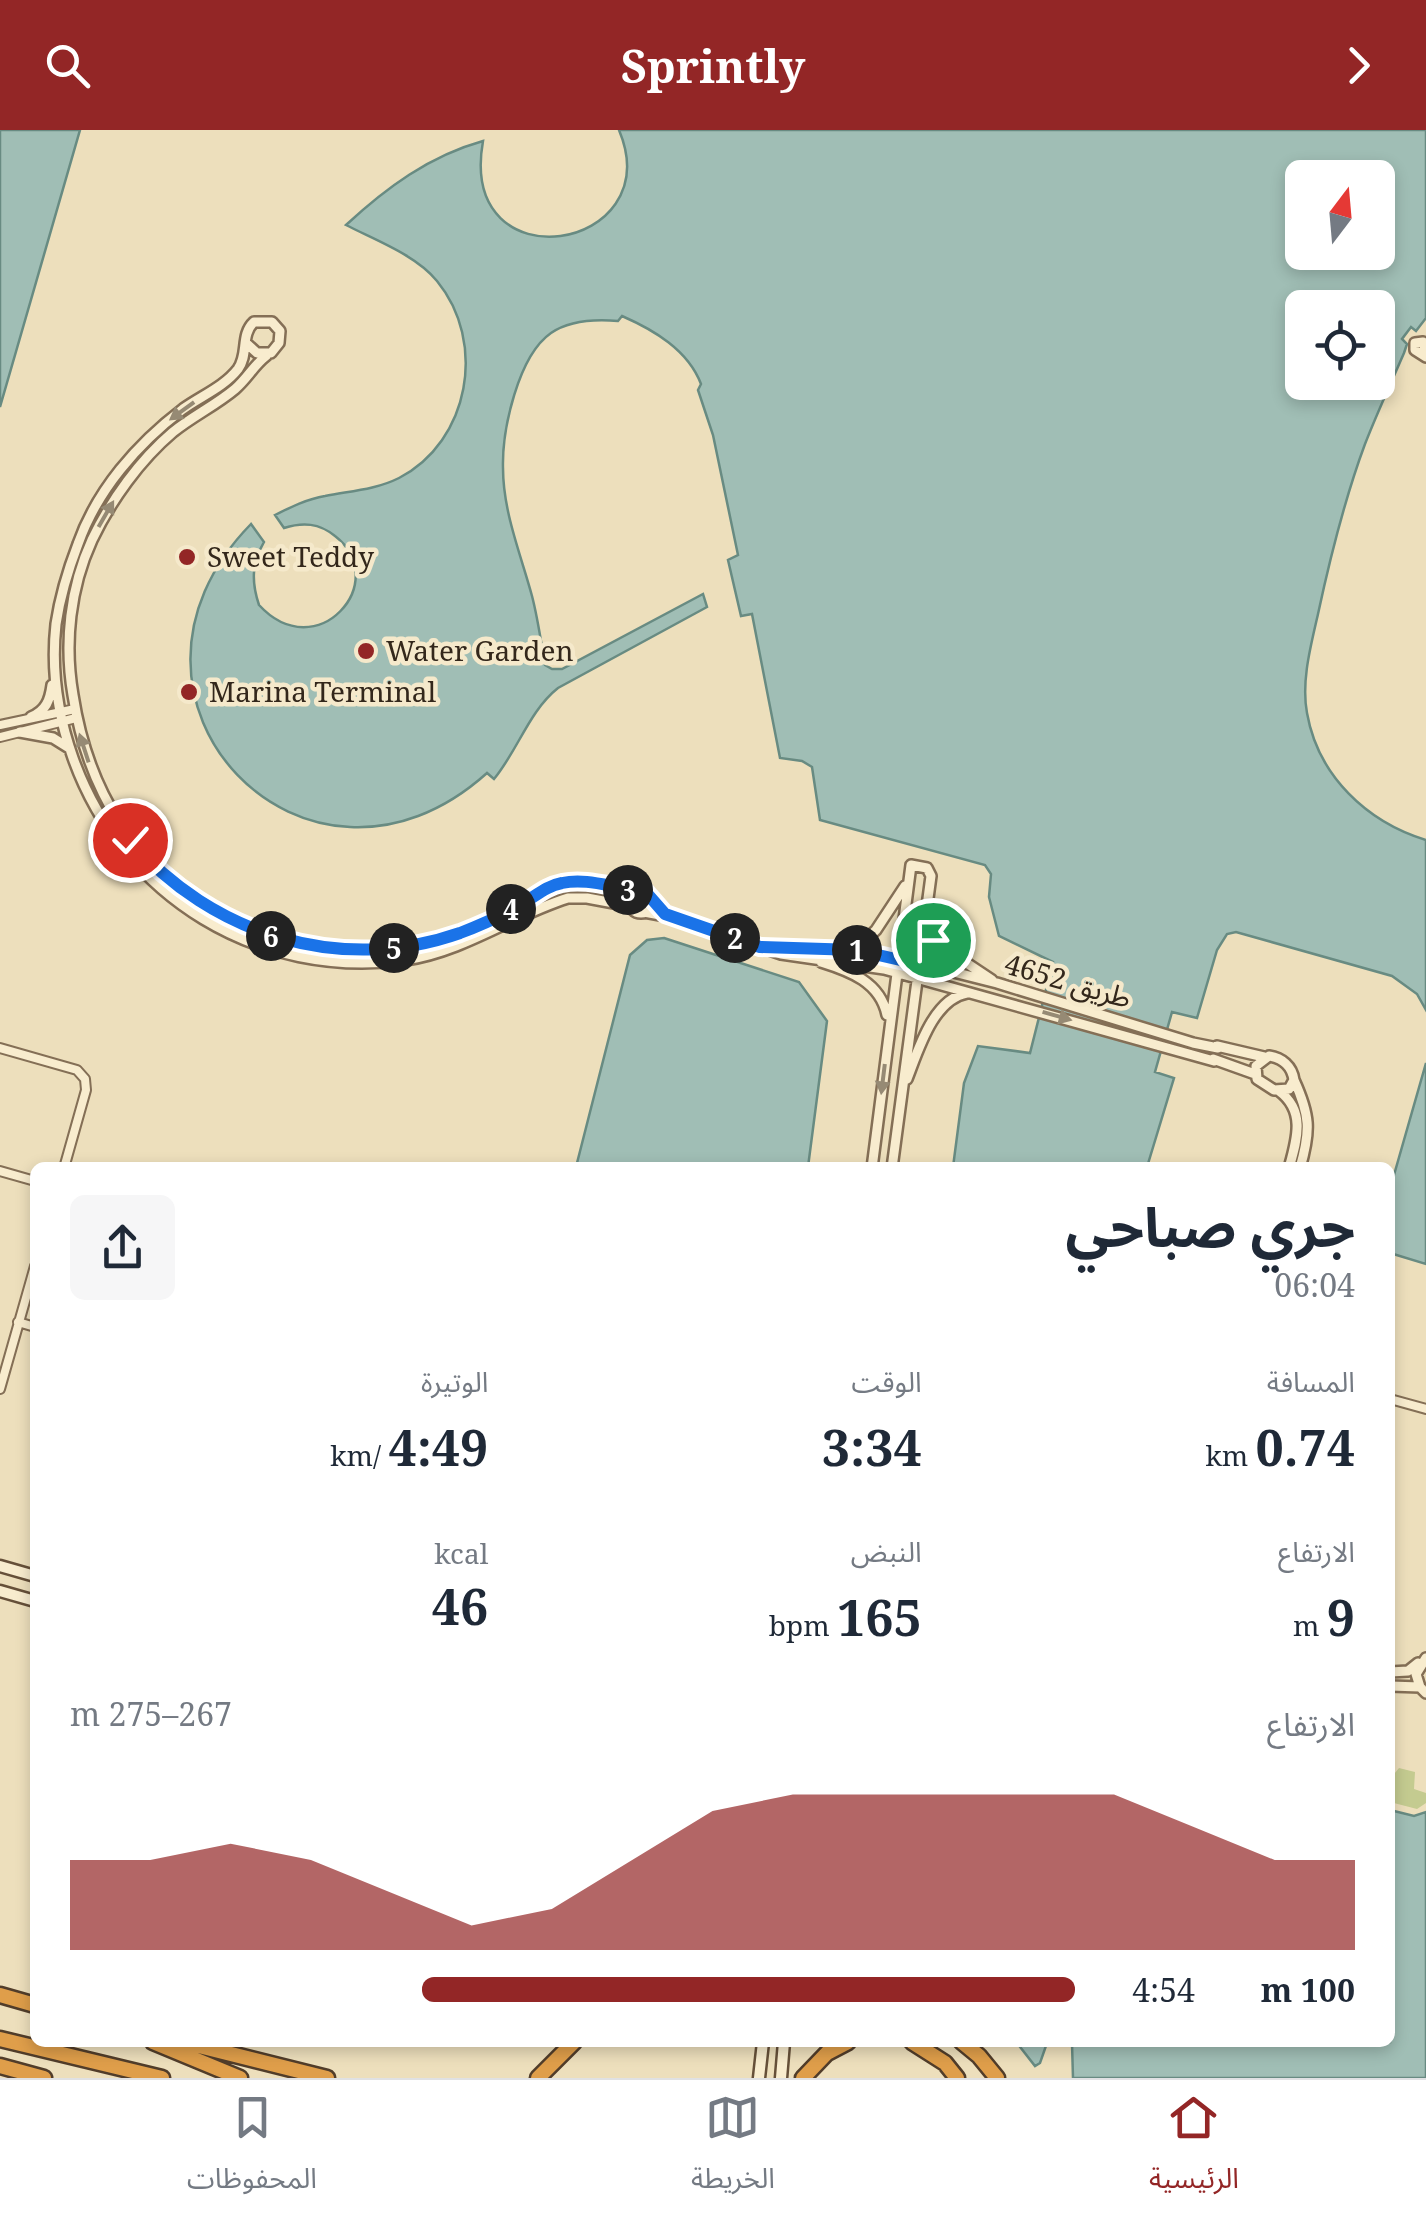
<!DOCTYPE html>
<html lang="ar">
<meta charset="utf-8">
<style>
:root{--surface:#fff;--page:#f6f6f7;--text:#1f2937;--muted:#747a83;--line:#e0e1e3;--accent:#932626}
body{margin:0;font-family:"Noto Serif","Noto Sans Arabic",serif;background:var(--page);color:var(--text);direction:rtl;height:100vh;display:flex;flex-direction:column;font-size:38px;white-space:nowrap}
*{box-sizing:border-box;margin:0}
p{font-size:32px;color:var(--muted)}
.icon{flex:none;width:55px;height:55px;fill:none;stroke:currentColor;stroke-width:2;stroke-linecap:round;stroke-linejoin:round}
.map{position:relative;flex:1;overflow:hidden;direction:ltr}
.drawer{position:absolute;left:30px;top:1032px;width:1365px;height:885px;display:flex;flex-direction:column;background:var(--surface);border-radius:15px;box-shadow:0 5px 15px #0003;direction:rtl}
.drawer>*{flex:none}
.needle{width:65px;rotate:16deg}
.fabs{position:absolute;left:1285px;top:30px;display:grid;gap:20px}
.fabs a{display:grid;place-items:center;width:110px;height:110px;border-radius:15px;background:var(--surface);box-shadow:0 5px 15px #0003;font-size:50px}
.pin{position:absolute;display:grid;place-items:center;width:85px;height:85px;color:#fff;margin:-42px;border:5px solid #fff;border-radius:50%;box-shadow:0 2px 10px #0007}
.km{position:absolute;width:50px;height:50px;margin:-25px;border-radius:50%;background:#222;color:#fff;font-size:28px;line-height:50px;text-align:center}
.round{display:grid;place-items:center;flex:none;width:105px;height:105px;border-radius:15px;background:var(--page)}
.head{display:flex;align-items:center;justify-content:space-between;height:170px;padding:0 40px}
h1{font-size:55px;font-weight:700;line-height:75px}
.figures{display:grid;grid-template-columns:repeat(3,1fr);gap:15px;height:170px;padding:10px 40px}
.figures div{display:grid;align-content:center}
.figures b{font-size:50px;font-weight:700}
.figures small{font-size:28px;font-weight:400}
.figures p{font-size:28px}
.chart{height:280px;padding:20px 40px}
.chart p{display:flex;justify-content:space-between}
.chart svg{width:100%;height:180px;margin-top:10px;fill:var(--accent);opacity:.7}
ul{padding:0 40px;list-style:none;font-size:32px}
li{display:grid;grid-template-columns:160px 120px 1fr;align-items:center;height:75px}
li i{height:25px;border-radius:12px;background:var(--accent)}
header{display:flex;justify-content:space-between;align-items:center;height:130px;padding:0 40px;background:var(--accent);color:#fff;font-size:45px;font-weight:700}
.dock{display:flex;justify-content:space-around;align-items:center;height:140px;border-top:2px solid var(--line);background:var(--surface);font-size:28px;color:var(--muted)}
.dock a{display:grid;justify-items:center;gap:5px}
.dock .selected{color:var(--accent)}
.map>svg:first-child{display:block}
</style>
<header><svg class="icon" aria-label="forward" viewBox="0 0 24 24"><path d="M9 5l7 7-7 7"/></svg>Sprintly<svg class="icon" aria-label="search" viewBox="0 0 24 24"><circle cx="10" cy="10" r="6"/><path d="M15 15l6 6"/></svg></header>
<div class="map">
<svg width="1426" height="1948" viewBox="0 0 1426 1948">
<rect width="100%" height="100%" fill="#eddfbc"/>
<path fill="#c4cb90" d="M1399,1638L1415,1642L1414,1659L1426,1663V1673L1417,1679L1390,1672V1649Z"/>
<path fill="#a0beb5" stroke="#688b82" stroke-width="2.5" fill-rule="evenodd" d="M0,0H80L0,277Z
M619,0H1426V188L1416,201L1411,197L1402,209L1407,214L1404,223C1391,253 1377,283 1365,314C1345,368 1330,428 1318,484C1311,515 1301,551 1307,583C1318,646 1367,692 1426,710V880L1417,864L1392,846L1236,802L1227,804L1217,820L1197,888L1172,882L1155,942L1174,948L1147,1037H953L964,953L978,916L1030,923L1053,832L999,806L989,767L991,744L985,735L820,690L812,637L802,631L780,628L752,484L741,486L728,430L738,425L713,305L698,260L701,254C688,220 654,200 622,186L618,191C595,189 570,190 551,203C518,226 502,300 503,338C503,382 521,425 532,466C538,489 541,512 545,535L552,539H562L703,464L707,477L558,558C529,581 518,620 494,649L487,643C307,805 80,569 251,394L264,412C252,433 251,451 259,475C317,538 393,451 335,406C319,393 303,392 284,398L275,385C291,377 307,369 325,366C350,361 375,360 399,348C470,311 487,212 437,151C416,125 375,110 346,95C386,58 429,26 483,11C457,157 670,122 619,0ZM1302,48H1378V122H1302ZM1302,178H1378V252H1302Z
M664,808L799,852L827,891L808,1037H576L630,825L647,810Z
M1426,933V1134L1390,1123V1059Z
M1390,1680L1414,1686L1426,1682V1948H1073L1072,1913L1390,1912Z
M1017,1913H1047L1040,1933L1035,1936Z"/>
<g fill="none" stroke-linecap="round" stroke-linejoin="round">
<defs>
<path id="minor" d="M0,595L75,579
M0,607L76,588
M0,918L77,940L85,949L86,960L64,1038
M0,1041L35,1051
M18,1192L35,1197
M0,1259L35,1136
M1390,1269L1426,1279"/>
<path id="tertiary" d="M246,213L257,223H271L279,213L280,201L272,192H254C240,205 249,224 238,239C224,257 201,266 183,279C137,314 97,360 78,414C68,440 60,467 56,494C51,539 58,586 73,628C123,768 259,850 406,830C465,821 513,785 568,768H587L630,776
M1426,222L1423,212L1415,213V220L1426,227
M266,226C254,235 247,249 235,259C216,275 193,286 173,302C140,330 111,370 92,410C70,458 64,513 73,565C95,709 193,806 340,819C399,825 455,807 507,781C527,771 545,755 568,752C589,748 614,757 635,761
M31,587C46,581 50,570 52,555
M20,602L53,608L69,618
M629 771a12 12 0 1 1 24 0a12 12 0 1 1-24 0Z
M644,782L671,787L781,824L884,839L1214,931
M924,795L941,816L992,850
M778,819L855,820L886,825L997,853L1193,913L1218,918
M855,820L876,800L905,756
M821,832C850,841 880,852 887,885
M1217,916L1264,927
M1269,926C1282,928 1292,936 1294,950L1289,959L1274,960L1257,949L1256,936Z
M1213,929L1255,944
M907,949C918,921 933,869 967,863
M1294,950C1310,985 1311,1000 1300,1038
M1279,961C1306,981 1297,1009 1289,1038
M872,1038L911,735L927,738L931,746L892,1038
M1426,1528L1416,1544L1420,1557L1426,1563
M1390,1542L1408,1541L1418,1533
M1390,1556L1420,1557"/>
<path id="secondary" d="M0,1436L35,1446
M0,1461L35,1471
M759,1948L763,1912
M781,1948L784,1912"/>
<path id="motorway" d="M0,1865L35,1875
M0,1909L162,1948
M153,1912L240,1948
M183,1912L327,1948
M912,1912L945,1933L957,1948
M962,1912L979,1926L997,1948
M0,1936L44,1948
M538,1948L574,1912
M803,1948L827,1923L848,1912"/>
</defs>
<use href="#minor" stroke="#846f56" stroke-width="12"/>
<use href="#tertiary" stroke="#846f56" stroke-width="14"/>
<use href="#secondary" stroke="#665039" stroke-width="15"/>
<use href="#motorway" stroke="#513d2a" stroke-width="19"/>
<use href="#minor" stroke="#f8ecce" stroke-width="8"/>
<use href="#tertiary" stroke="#f8ecce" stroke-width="9"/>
<use href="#secondary" stroke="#f8ecce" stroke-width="10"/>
<use href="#motorway" stroke="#df9e4a" stroke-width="14"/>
</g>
<defs><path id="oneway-solid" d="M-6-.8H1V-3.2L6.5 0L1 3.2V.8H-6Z" transform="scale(2.5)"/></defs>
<g fill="#968a74">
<use href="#oneway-solid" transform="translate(182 281) rotate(144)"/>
<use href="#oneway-solid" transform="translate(106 384) rotate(-60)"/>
<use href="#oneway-solid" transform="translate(84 618) rotate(-108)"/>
<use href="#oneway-solid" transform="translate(1057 886) rotate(16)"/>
<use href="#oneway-solid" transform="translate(883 949) rotate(97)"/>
</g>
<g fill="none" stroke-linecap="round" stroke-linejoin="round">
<defs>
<path id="route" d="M130,710C211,805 341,845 460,803C481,795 503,785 522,774C536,766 546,756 562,753C589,747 618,760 644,760L665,784L760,817L856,820L918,834L923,792L933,810"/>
</defs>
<use href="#route" stroke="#fff" stroke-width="20"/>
<use href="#route" stroke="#1a73e8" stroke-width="12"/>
</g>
<g fill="#932626" stroke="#f5e9cb" stroke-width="4">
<circle cx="187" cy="427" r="10"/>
<circle cx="366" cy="521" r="10"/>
<circle cx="189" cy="562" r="10"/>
</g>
<g text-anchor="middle" stroke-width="9" stroke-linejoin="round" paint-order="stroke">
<g font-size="28" fill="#33271b" stroke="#f5e9cb" text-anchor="start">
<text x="207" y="437">Sweet Teddy</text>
<text x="386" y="531">Water Garden</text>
<text x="209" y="572">Marina Terminal</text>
</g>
<g font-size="28" fill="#33271b" stroke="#f5e9cb">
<text transform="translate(1068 851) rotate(16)" y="10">طريق 4652</text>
</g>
</g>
</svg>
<div class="fabs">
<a><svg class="needle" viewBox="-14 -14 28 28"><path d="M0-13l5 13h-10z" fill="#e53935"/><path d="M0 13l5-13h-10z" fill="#747a83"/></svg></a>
<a><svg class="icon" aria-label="locate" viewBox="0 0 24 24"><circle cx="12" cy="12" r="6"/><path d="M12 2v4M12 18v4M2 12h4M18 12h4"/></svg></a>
</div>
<div class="pin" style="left:933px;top:810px;background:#1e9e55"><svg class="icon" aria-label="arrive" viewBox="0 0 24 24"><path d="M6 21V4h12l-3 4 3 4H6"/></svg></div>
<div class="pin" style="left:130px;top:710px;background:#d93025"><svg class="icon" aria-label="check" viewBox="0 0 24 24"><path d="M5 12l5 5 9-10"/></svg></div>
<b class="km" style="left:857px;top:820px">1</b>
<b class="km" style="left:735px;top:808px">2</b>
<b class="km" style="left:628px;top:760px">3</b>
<b class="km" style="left:511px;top:779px">4</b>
<b class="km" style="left:394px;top:818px">5</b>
<b class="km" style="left:271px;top:806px">6</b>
<section class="drawer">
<div class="head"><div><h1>جري صباحي</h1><p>06:04</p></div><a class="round"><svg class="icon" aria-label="share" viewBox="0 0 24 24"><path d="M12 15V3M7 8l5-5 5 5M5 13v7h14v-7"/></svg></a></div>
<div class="figures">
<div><p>المسافة</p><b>0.74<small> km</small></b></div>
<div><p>الوقت</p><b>3:34</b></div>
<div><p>الوتيرة</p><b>4:49<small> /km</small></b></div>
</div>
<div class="figures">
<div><p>الارتفاع</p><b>9<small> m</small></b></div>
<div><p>النبض</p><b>165<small> bpm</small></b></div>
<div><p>kcal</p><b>46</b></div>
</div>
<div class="chart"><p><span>الارتفاع</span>267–275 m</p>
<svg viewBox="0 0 160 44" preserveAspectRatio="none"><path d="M0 44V22L10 22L20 18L30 22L40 30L50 38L60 34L70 22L80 10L90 6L100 6L110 6L120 6L130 6L140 14L150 22L160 22V44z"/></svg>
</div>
<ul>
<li><b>100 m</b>4:54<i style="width:65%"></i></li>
</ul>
</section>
</div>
<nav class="dock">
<a class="selected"><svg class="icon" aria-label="home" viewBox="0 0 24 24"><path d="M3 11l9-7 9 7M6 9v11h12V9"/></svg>الرئيسية</a>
<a><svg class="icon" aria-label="map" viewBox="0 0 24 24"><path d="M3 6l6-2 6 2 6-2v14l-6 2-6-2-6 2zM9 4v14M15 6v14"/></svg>الخريطة</a>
<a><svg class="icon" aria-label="saved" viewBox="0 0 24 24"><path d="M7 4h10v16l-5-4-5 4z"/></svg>المحفوظات</a>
</nav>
